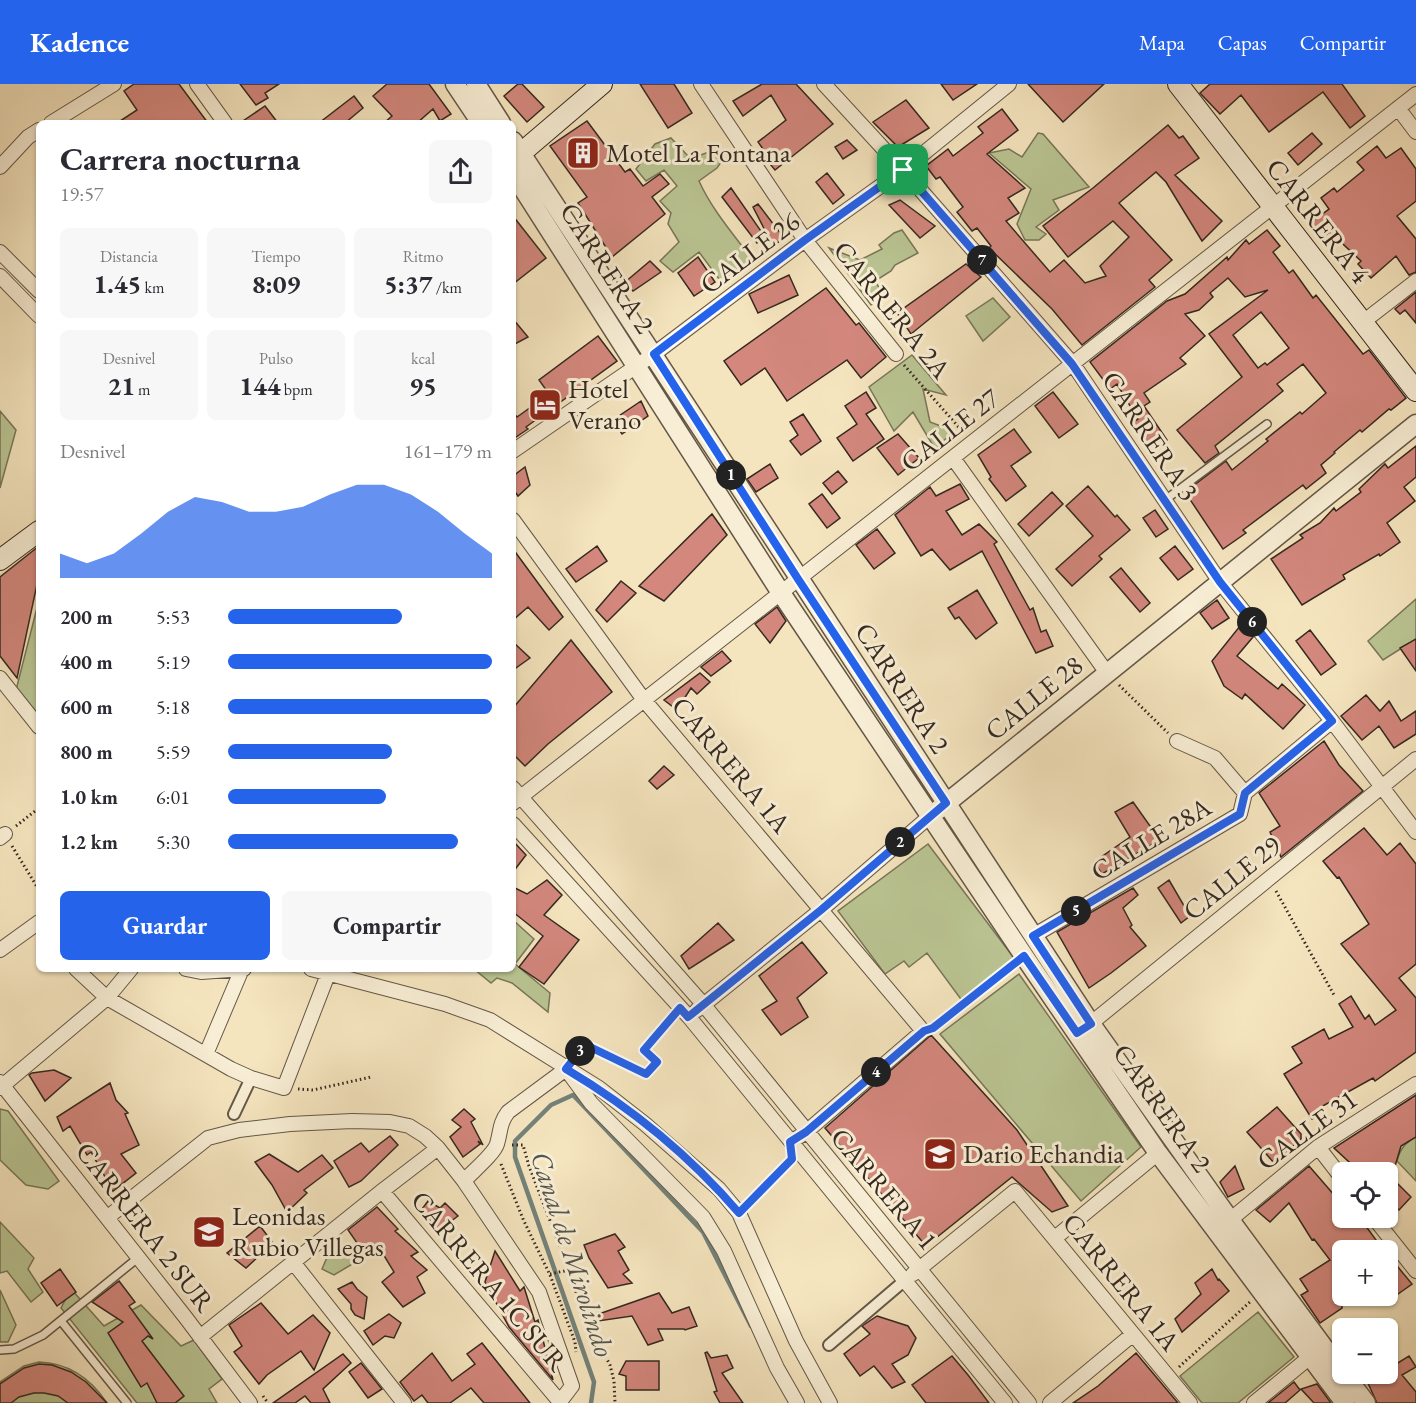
<!DOCTYPE html>
<html lang="es">
<meta charset="utf-8">
<style>
:root{--surface:#fff;--page:#f7f7f7;--text:#2b2b33;--muted:#7c7c81;--accent:#2563eb}
body{margin:0;font-family:"EB Garamond",serif;background:var(--page);color:var(--text);height:100vh;display:flex;flex-direction:column;font-size:22px;white-space:nowrap}
*{box-sizing:border-box;margin:0}
p{font-size:20px;color:var(--muted)}
.icon{flex:none;width:33px;height:33px;fill:none;stroke:currentColor;stroke-width:2;stroke-linecap:round;stroke-linejoin:round}
.map{position:relative;flex:1;overflow:hidden}
.panel{position:absolute;left:36px;top:36px;width:480px;height:852px;display:flex;flex-direction:column;background:var(--surface);border-radius:9px;box-shadow:0 2px 4px #0004}
.panel>*{flex:none}
.tools{position:absolute;left:1332px;top:1078px;display:grid;gap:12px}
.tools a{display:grid;place-items:center;width:66px;height:66px;border-radius:9px;background:var(--surface);box-shadow:0 2px 4px #0004;font-size:30px}
.pin{position:absolute;display:grid;place-items:center;width:51px;height:51px;color:#fff;margin:-26px;border-radius:12px;box-shadow:0 3px 9px #0006}
.km{position:absolute;width:30px;height:30px;margin:-15px;border-radius:50%;background:#222;color:#fff;font-size:16px;line-height:30px;text-align:center}
.round{display:grid;place-items:center;flex:none;width:63px;height:63px;border-radius:9px;background:var(--page)}
.head{display:flex;align-items:center;justify-content:space-between;height:102px;padding:0 24px}
h1{font-size:33px;font-weight:700;line-height:45px}
.figures{display:grid;grid-template-columns:repeat(3,1fr);gap:9px;height:102px;padding:6px 24px}
.figures div{display:grid;align-content:center;border-radius:9px;background:var(--page);text-align:center}
.figures b{font-size:26px;font-weight:700}
.figures small{font-size:16px;font-weight:400}
.figures p{font-size:16px}
.chart{height:168px;padding:12px 24px}
.chart p{display:flex;justify-content:space-between}
.chart svg{width:100%;height:108px;margin-top:6px;fill:var(--accent);opacity:.7}
.primary-button{display:flex;gap:12px;margin-top:auto;padding:12px 24px}
.primary-button a{flex:1;height:69px;border-radius:9px;background:var(--accent);color:#fff;font-size:24px;font-weight:700;line-height:69px;text-align:center}
.primary-button a+a{background:var(--page);color:var(--text)}
ul{padding:0 24px;list-style:none;font-size:20px}
li{display:grid;grid-template-columns:96px 72px 1fr;align-items:center;height:45px}
li i{height:15px;border-radius:8px;background:var(--accent)}
header{display:flex;align-items:center;gap:36px;box-sizing:border-box;height:84px;padding:0 30px;background:var(--accent);color:#fff}
header strong{font-size:28px}
nav{display:flex;gap:33px;margin-inline-start:auto;font-size:21px}
.map>svg:first-child{display:block}
</style>
<header>
<strong>Kadence</strong>
<nav><a>Mapa</a><a>Capas</a><a>Compartir</a></nav>
</header>
<div class="map">
<svg width="1416" height="1319" viewBox="0 0 1416 1319">
<rect width="100%" height="100%" fill="#f5e5bf"/>
<filter id="stains"><feTurbulence type="fractalNoise" baseFrequency=".00333" numOctaves="4"/><feColorMatrix values="0 0 0 0 .2 0 0 0 0 .09 0 0 0 0 .02 0 0 0 .5 -.17"/></filter>
<radialGradient id="worn" r=".72"><stop offset=".6" stop-color="#630" stop-opacity="0"/><stop offset="1" stop-color="#630" stop-opacity=".3"/></radialGradient>
<path fill="#bac593" stroke="#777659" stroke-width="1.5" d="M1038,49L1043,50L1089,103L1053,116L1059,126L1036,143L1046,150L1039,156H1025L1017,140L1031,105L989,69L1009,65L1022,73Z
M671,54L688,72H698L714,66L724,74L717,84L699,97C712,126 735,152 754,178L722,199L699,168L673,188L660,177L679,158L668,140L671,129L660,117L677,102L664,86L646,97L636,85L655,60Z
M902,146L918,169L895,181L891,187L875,197L883,210L871,221L829,164L860,176L882,165L879,161L894,149Z
M993,214L1010,233L983,257L966,232Z
M912,271L946,311L923,305L930,338L954,347L935,365L913,328L894,347L869,303Z
M0,327L16,346L0,404Z
M1416,515V555L1383,576L1368,557Z
M39,516V632L16,606Z
M928,760L1017,878L963,918L927,869L909,883L904,877L885,890L838,827Z
M513,836L534,855L515,880L550,909L548,928L512,899L497,894L491,899L474,885H513Z
M1019,890L1141,1063L1081,1117L940,950Z
M0,1025L8,1027L59,1097L48,1105L26,1101L0,1076Z
M1416,1053V1097L1397,1077C1400,1065 1405,1059 1416,1053Z
M0,1138L34,1174L28,1185L43,1208L31,1218L7,1187L0,1189Z
M345,1161L351,1164L359,1176L334,1191L322,1185L329,1169Z
M71,1205L104,1242L141,1221L181,1262L194,1256L222,1295L209,1305L217,1319H137L61,1224Z
M0,1206L16,1241L8,1258H0Z
M1258,1228L1294,1273L1238,1319H1202L1180,1292Z
M39,1278C68,1279 91,1295 107,1319H0V1298L24,1282Z"/>
<g fill="none" stroke-linecap="round" stroke-linejoin="round">
<path stroke="#73827a" stroke-width="4.5" d="M591,1319L594,1298L515,1073V1057L551,1021L573,1011L703,1148L751,1242"/>
</g>
<path fill="#d3877d" stroke="#34281f" stroke-width="1.5" fill-rule="evenodd" d="M134,0H179L208,39H117L137,26L124,7Z
M240,0H279L265,9L268,14L256,21Z
M387,0H429L451,30L440,37L433,25L417,39H384L392,32L373,12Z
M518,0H522L544,23L527,38L504,12Z
M640,0H674L692,29L668,44Z
M762,0H796L833,40L775,86L765,74L768,72L758,58L786,36L771,11L743,32L733,17Z
M941,0H977L953,16Z
M1028,0H1104L1063,38Z
M1210,0H1342L1365,32L1350,44L1323,8L1269,48L1241,11L1220,30L1200,9Z
M354,12L363,24L345,39H319Z
M906,16L929,44L898,63L873,38Z
M265,22L278,39H240Z
M1002,25L1018,46L987,70L1025,104L1008,114L1019,129L1006,137L1050,188L1064,176L1085,199L1106,192L1100,182L1129,153L1113,137L1068,173L1043,142L1093,104L1168,41L1179,54L1183,52L1199,74L1175,91L1222,137L1202,157L1166,98L1156,88L1119,119L1172,176L1149,196L1155,203L1082,261L1052,225L989,164L991,162L977,144L972,147L957,128L963,123L940,93L936,95L926,82L948,65L953,72L983,49L978,43Z
M587,37L625,88L630,85L643,102L660,90L669,100L652,113L665,130L612,173L578,119L587,113L550,62Z
M1312,49L1322,60L1298,81L1288,69Z
M847,56L857,66L843,75L835,63Z
M1377,62L1386,74L1401,64L1416,85V117L1397,132L1416,155V188L1409,191L1396,172L1371,194L1358,180L1361,177L1330,148L1320,155L1309,140L1329,125L1321,114L1334,104L1337,108L1364,86L1357,78Z
M827,89L844,111L833,120L816,98Z
M731,104L765,153L757,159L722,113Z
M900,116L935,142L920,154L889,121Z
M758,120L784,154L773,162L753,123Z
M513,132L546,174L513,200Z
M1267,146L1280,162L1273,168L1289,189L1293,186L1313,214L1316,211L1363,270L1369,266L1406,314L1391,326L1389,325L1362,348L1360,346L1334,368L1335,369L1321,381L1326,389L1306,405L1303,401L1243,446L1246,449L1223,465L1185,408L1226,377L1232,386L1268,357L1266,355L1300,328L1302,330L1326,309L1303,280L1277,300L1283,307L1215,362L1219,369L1205,379L1177,346L1242,293L1209,250L1268,206L1245,213L1228,194L1210,209L1213,213L1199,226L1185,230L1205,252L1180,274L1186,280L1144,309L1150,318L1144,322L1167,356L1150,366L1132,339L1138,335L1117,300L1110,305L1090,278L1167,217L1185,210L1227,173L1228,176L1246,156L1249,160ZM1261,228L1289,264L1267,281L1265,279L1258,284L1233,251Z
M698,173L715,198L694,212L678,189Z
M650,177L661,188L633,207L624,199Z
M966,180L981,193L911,250L897,229Z
M789,191L798,211L758,229L749,210Z
M826,204L856,241L859,239L886,273L861,294L847,276L787,317L765,284L741,301L724,277Z
M1416,208V239L1405,226L1400,230L1395,225Z
M513,235L528,253L513,261Z
M598,252L617,277L526,343L528,345L513,355V328L517,333L549,310L539,296Z
M866,308L876,324L866,330L884,355L853,377L837,354L857,340L845,322Z
M1053,308L1078,340L1059,354L1035,322Z
M641,317L648,332L622,350L613,336Z
M803,330L821,357L801,371L790,357L798,351L790,338Z
M1014,345L1031,368L1011,382L1026,402L1006,417L989,395L991,393L978,371Z
M898,350L919,374L898,391L877,364Z
M1416,362V393L1404,403L1415,417L1387,439L1400,458L1380,472L1379,470L1343,491L1345,495L1302,521L1271,475L1303,454L1300,451L1320,439L1334,424L1336,427L1361,408L1359,405L1385,380L1388,384Z
M770,380L778,394L756,408L747,395Z
M525,383L530,401L518,412L513,405V392Z
M838,387L847,398L832,410L823,399Z
M960,400L969,415L946,427L962,451L979,440L997,458L994,460L1019,506L1030,526L1033,524L1041,548L1046,546L1053,562L1036,569L982,467L950,486L932,465L921,472L895,431L930,403L936,412Z
M1088,402L1115,433L1117,431L1130,446L1099,472L1102,475L1072,502L1056,485L1093,452L1066,422Z
M1052,408L1063,420L1029,452L1018,440Z
M822,410L840,434L827,444L809,420Z
M1155,426L1168,445L1156,453L1143,434Z
M712,430L727,451L664,517L639,502Z
M877,445L895,469L874,485L856,461Z
M39,462V491L17,594L0,572V493Z
M597,462L607,477L576,498L566,485Z
M1175,462L1193,485L1178,496L1160,474Z
M513,465L563,533L549,546L528,523L513,536Z
M1121,484L1150,519L1140,528L1110,493Z
M621,497L636,509L607,538L596,526Z
M977,506L997,539L976,555L959,533L955,535L948,524Z
M1217,516L1229,534L1212,545L1200,529Z
M777,523L786,537L770,559L755,540Z
M1240,542L1253,553L1237,572L1278,605L1282,600L1305,621L1283,645L1245,610L1242,615L1224,602L1212,577Z
M1310,546L1336,580L1321,591L1296,557Z
M1416,555V587L1400,564Z
M571,556L612,608L548,660L525,682L513,670V624Z
M513,558L530,574L513,586Z
M722,567L731,577L711,592L701,583Z
M700,589L710,598L697,610L691,604L677,626L664,616Z
M1366,611L1380,627L1389,617L1401,637L1416,627V650L1394,664L1379,642L1362,656L1341,632Z
M1324,657L1339,681L1363,707L1281,773L1270,748L1280,742L1259,709Z
M664,682L674,691L657,705L649,697Z
M1133,718L1160,756L1102,790L1094,778L1130,753L1115,728Z
M1364,744L1387,771L1400,759L1416,780V880L1399,894L1416,914V968L1375,997L1373,994L1319,1024L1322,1029L1312,1035L1284,990L1302,979L1292,963L1324,945L1329,955L1353,943L1339,920L1351,912L1365,935L1369,931L1375,941L1396,926L1341,860L1369,840L1339,793L1337,794L1323,777Z
M513,757L526,771L513,788Z
M547,796L562,811L544,831L579,856L544,900L519,883L543,852L513,828V803L527,810Z
M1169,796L1190,832L1181,839L1158,804Z
M1133,804L1138,811L1123,824L1132,841L1130,843L1146,862L1111,889L1089,904L1057,848Z
M718,839L734,856L689,885L681,872Z
M802,858L827,889L797,914L808,933L781,951L762,926L777,917L759,892Z
M931,951L1017,1046L1068,1122L1052,1128L1012,1093L926,1162L825,1044Z
M54,986L71,994L45,1017L29,991L32,989Z
M110,999L116,1016L128,1029L125,1030L139,1061L121,1070L136,1089L113,1107L91,1068L87,1071L70,1042L63,1047L57,1033Z
M1416,1011V1053L1401,1062L1393,1089H1361L1334,1064Z
M1277,1023L1301,1050V1055L1274,1079L1247,1048Z
M464,1025L475,1035L471,1038L483,1061L478,1057L480,1060L463,1073L450,1053L461,1043L452,1036Z
M390,1052L398,1061L361,1097L349,1103L334,1077L361,1059L369,1068Z
M269,1070L298,1088L322,1071L333,1084L304,1106L307,1109L287,1128L272,1101L255,1078Z
M1235,1082L1244,1105L1228,1113L1220,1098Z
M1309,1082L1342,1120V1134H1360L1384,1167H1342V1224L1320,1239L1301,1211L1308,1207L1300,1195L1330,1176L1314,1155L1312,1156L1289,1119L1270,1138L1256,1126Z
M1388,1090L1411,1113L1399,1126L1388,1116Z
M428,1117L440,1124L445,1119L458,1132L438,1147L422,1125Z
M377,1123L398,1145L395,1147L418,1168L411,1172L427,1186L417,1193L425,1209L403,1223L382,1198L394,1188L377,1160L364,1169L348,1146Z
M260,1142L273,1159L246,1184L227,1169Z
M615,1150L625,1163L618,1167L629,1186L623,1190L632,1199L608,1204L589,1174L584,1161Z
M495,1167L520,1207L524,1203L535,1238L538,1236L553,1296L509,1243L485,1198Z
M1388,1171L1412,1200L1398,1210L1388,1195Z
M60,1185L76,1208L57,1222L41,1199Z
M1212,1185L1218,1196L1219,1195L1229,1207L1182,1248L1175,1235L1201,1210L1195,1199Z
M119,1197L135,1218L129,1222L153,1255L148,1252L142,1257L184,1312L175,1319H157L147,1299L141,1303L108,1249L123,1238L92,1218Z
M352,1198L357,1205L367,1213L364,1235L355,1231L351,1225V1220L338,1205Z
M659,1209L672,1229L689,1223L697,1242L685,1246L684,1245H658L663,1256L648,1261L632,1232L598,1237L596,1231Z
M261,1219L288,1250L313,1231L330,1249L314,1286L301,1267L267,1291L259,1300L234,1268L242,1262L229,1241Z
M389,1230L401,1239L394,1254L385,1252L373,1261L364,1247Z
M877,1232L908,1242L916,1254L908,1271L892,1280L905,1298L892,1304L874,1282L860,1292L844,1270L870,1250L862,1242Z
M482,1259L530,1319H484L471,1304L450,1319H428L422,1311L414,1317L400,1298L432,1269L452,1297L475,1280L467,1270Z
M707,1268L711,1274L727,1271L733,1284L722,1289L743,1319H720L714,1308L717,1307L705,1269Z
M1136,1269L1178,1319H1073L1098,1302Z
M343,1270L351,1279L323,1305L330,1319H311L305,1312L295,1319H273Z
M952,1272L968,1291L989,1319H926L912,1301Z
M1409,1272L1416,1283L1402,1291L1416,1308V1319H1377L1367,1297L1379,1290H1388V1285Z
M626,1277H659V1306H626V1292L619,1290Z
M361,1279L382,1305L368,1314L349,1288Z
M39,1280L52,1281L71,1288L86,1298L107,1319H68L58,1312L44,1309H34L19,1313L11,1319H0V1300L24,1284Z
M1294,1298L1300,1306L1285,1319H1268Z
M1317,1300L1331,1319H1314L1301,1305Z"/>
<g fill="none" stroke-linecap="round" stroke-linejoin="round">
<defs>
<path id="service" d="M1165,416L1267,340
M61,1237L127,1319
M0,1266L14,1265L43,1251L139,1173"/>
<path id="pedestrian" d="M234,1030L251,994
M829,1261L904,1197"/>
<path id="minor" d="M197,0L225,39
M701,0L805,156L896,270
M824,0L903,86L1073,280L1220,498L1332,637L1416,748
M1398,24L1416,48
M51,39L114,0
M0,83L28,53L39,46
M0,168L39,207
M0,192L39,232
M1363,238L1416,197
M513,367L654,270L805,156L903,86L1009,0
M953,374L1107,589
M513,436L644,616L923,947L806,1048L791,1058
M0,594L39,643
M1177,657L1215,674L1245,709
M513,704L703,920L1029,1319
M513,719L1416,10
M513,740L689,933L1005,1319
M0,754L5,750
M1033,852L1240,730L1245,709L1332,637
M0,866L39,838
M76,885L107,914L231,985L251,994L284,1004L330,885
M186,885L201,888L244,885
M311,885L445,920L490,936L599,1004L645,1040L719,1105L739,1129L796,1257L830,1319
M697,926L821,826L929,733
M1084,945L1416,675
M206,970L242,885
M0,998L186,1234L250,1319
M0,1004L107,914L131,885
M1318,1063L1342,1094
M464,1097C472,1088 494,1070 497,1060C501,1047 499,1040 508,1028L566,985L591,1019L703,1133L724,1167L777,1284L797,1319
M382,1107L560,1318
M108,1133L208,1054L239,1046L290,1040L352,1037L390,1038L409,1042L425,1052L438,1064L464,1097L539,1208L572,1302L559,1319
M1374,1134L1416,1187
M1230,1136L1318,1063L1416,1000
M1055,1154L1158,1069
M293,1178L404,1319
M913,1190L1015,1107L1190,1319
M200,1253L382,1107L438,1064
M1050,1319L1132,1251
M1254,1319L1310,1273"/>
<path id="tertiary" d="M455,0L481,39
M476,0L501,39
M513,57L1091,940L1230,1136L1342,1288
M513,89L781,509L1024,872L1158,1069L1345,1319
M938,726L1416,340
M1344,1290L1366,1319"/>
<path id="secondary" d="M1178,0L1416,307
M513,76L602,0
M0,476L39,447"/>
</defs>
<use href="#service" stroke="#645747" stroke-width="10"/>
<use href="#pedestrian" stroke="#645747" stroke-width="14"/>
<use href="#minor" stroke="#645747" stroke-width="16"/>
<use href="#tertiary" stroke="#645747" stroke-width="21"/>
<use href="#secondary" stroke="#34281f" stroke-width="22"/>
<path stroke="#34281f" stroke-width="3" stroke-dasharray="1.5 3" stroke-linecap="butt" d="M904,281L963,348
M1119,601L1168,649
M16,742L39,724
M12,762L39,806
M1276,807L1334,911
M936,941L1011,882
M576,973L584,962H588L646,990L657,978L644,966L671,934
M298,1005L313,1006L371,993
M512,1061H523L529,1082L569,1186L583,1230L610,1281L614,1297L615,1319
M501,1080L523,1135L550,1191L575,1258L576,1268
M748,1119L790,1077
M550,1190L569,1186
M1179,1283L1251,1217
M263,1312L268,1319"/>
<use href="#service" stroke="#f8eed5" stroke-width="7"/>
<use href="#pedestrian" stroke="#f8eed5" stroke-width="10"/>
<use href="#minor" stroke="#f8eed5" stroke-width="14"/>
<use href="#tertiary" stroke="#f8eed5" stroke-width="18"/>
<use href="#secondary" stroke="#f8eed5" stroke-width="20"/>
</g>
<g fill="none" stroke-linecap="round" stroke-linejoin="round">
<defs>
<path id="route" d="M903,86L1072,280L1220,498L1332,637L1245,709L1240,730L1033,852L1091,940L1077,949L1024,872L933,944L924,947L806,1048L790,1058L792,1075L739,1129C690,1072 630,1023 566,985L584,962H588L646,990L657,978L644,966L680,924L688,933L821,826L946,719L798,495L654,270L805,156Z"/>
</defs>
<use href="#route" stroke="#fff" stroke-width="12"/>
<use href="#route" stroke="#2563eb" stroke-width="8"/>
</g>
<defs>
<symbol id="building-square" viewBox="-11 -11 22 22"><rect x="-9" y="-9" width="18" height="18" rx="4" fill="#8f2418" stroke="#f8eed5"/><path d="M-4-6H4V6H1V3H-1V6H-4ZM-2.5-4.3h1.7v1.8h-1.7ZM.8-4.3h1.7v1.8H.8ZM-2.5-1h1.7V.8h-1.7ZM.8-1h1.7V.8H.8Z" fill="#fff"/></symbol>
<symbol id="hotel-square" viewBox="-11 -11 22 22"><rect x="-9" y="-9" width="18" height="18" rx="4" fill="#8f2418" stroke="#f8eed5"/><path d="M-6-4.5h1.5V1H6V5H4.5V3h-9V5H-6ZM-4 0a1.8 1.8 0 1 1 3.6 0ZM.5 0V-2.5h3Q6-2.5 6 0Z" fill="#fff"/></symbol>
<symbol id="school-square" viewBox="-11 -11 22 22"><rect x="-9" y="-9" width="18" height="18" rx="4" fill="#8f2418" stroke="#f8eed5"/><path d="M0-5L7-2L0 1L-7-2ZM-4 1L0 2.5L4 1V4Q0 6-4 4Z" fill="#fff"/></symbol>
</defs>
<g fill-rule="evenodd">
<use href="#building-square" x="564" y="50" width="38" height="38"/>
<use href="#hotel-square" x="526" y="302" width="38" height="38"/>
<use href="#school-square" x="921" y="1051" width="38" height="38"/>
<use href="#school-square" x="190" y="1129" width="38" height="38"/>
</g>
<g text-anchor="middle" stroke-width="6" stroke-linejoin="round" paint-order="stroke">
<g font-size="27" fill="#34281f" stroke="#f8eed5" text-anchor="start">
<text x="606" y="78">Motel La Fontana</text>
<text x="568" y="314">Hotel<tspan x="568" dy="31">Verano</tspan></text>
<text x="963" y="1079">Dario Echandia</text>
<text x="232" y="1141">Leonidas<tspan x="232" dy="31">Rubio Villegas</tspan></text>
</g>
<g font-size="27" fill="#34281f" stroke="#f8eed5">
<text transform="translate(1318 137) rotate(52)" y="9">CARRERA 4</text>
<text transform="translate(750 169) rotate(-37)" y="9">CALLE 26</text>
<text transform="translate(607 184) rotate(57)" y="9">CARRERA 2</text>
<text transform="translate(892 226) rotate(51)" y="9">CARRERA 2A</text>
<text transform="translate(950 346) rotate(-38)" y="9">CALLE 27</text>
<text transform="translate(1150 352) rotate(56)" y="9">CARRERA 3</text>
<text transform="translate(902 604) rotate(57)" y="9">CARRERA 2</text>
<text transform="translate(1034 614) rotate(-39)" y="9">CALLE 28</text>
<text transform="translate(731 681) rotate(50)" y="9">CARRERA 1A</text>
<text transform="translate(1151 755) rotate(-31)" y="9">CALLE 28A</text>
<text transform="translate(1232 794) rotate(-39)" y="9">CALLE 29</text>
<text transform="translate(1162 1024) rotate(55)" y="9">CARRERA 2</text>
<text transform="translate(1307 1046) rotate(-36)" y="9">CALLE 31</text>
<text transform="translate(884 1105) rotate(50)" y="9">CARRERA 1</text>
<text transform="translate(145 1143) rotate(52)" y="9">CARRERA 2 SUR</text>
<text transform="translate(489 1197) rotate(50)" y="9">CARRERA 1C SUR</text>
<text transform="translate(1121 1198) rotate(51)" y="9">CARRERA 1A</text>
</g>
<g font-size="28" font-style="italic" fill="#54554c" stroke="#f8eed5">
<text transform="translate(573 1170) rotate(72)" y="10">Canal de Mirolindo</text>
</g>
</g>
<rect width="100%" height="100%" filter="url(#stains)"/>
<rect width="100%" height="100%" fill="url(#worn)"/>
</svg>
<div class="tools">
<a><svg class="icon" aria-label="locate" viewBox="0 0 24 24"><circle cx="12" cy="12" r="6"/><path d="M12 2v4M12 18v4M2 12h4M18 12h4"/></svg></a>
<a>+</a>
<a>−</a>
</div>
<div class="pin" style="left:903px;top:86px;background:#1e9e55"><svg class="icon" aria-label="arrive" viewBox="0 0 24 24"><path d="M6 21V4h12l-3 4 3 4H6"/></svg></div>
<b class="km" style="left:731px;top:391px">1</b>
<b class="km" style="left:900px;top:758px">2</b>
<b class="km" style="left:580px;top:967px">3</b>
<b class="km" style="left:876px;top:988px">4</b>
<b class="km" style="left:1076px;top:827px">5</b>
<b class="km" style="left:1252px;top:538px">6</b>
<b class="km" style="left:982px;top:176px">7</b>
<section class="panel">
<div class="head"><div><h1>Carrera nocturna</h1><p>19:57</p></div><a class="round"><svg class="icon" aria-label="share" viewBox="0 0 24 24"><path d="M12 15V3M7 8l5-5 5 5M5 13v7h14v-7"/></svg></a></div>
<div class="figures">
<div><p>Distancia</p><b>1.45<small> km</small></b></div>
<div><p>Tiempo</p><b>8:09</b></div>
<div><p>Ritmo</p><b>5:37<small> /km</small></b></div>
</div>
<div class="figures">
<div><p>Desnivel</p><b>21<small> m</small></b></div>
<div><p>Pulso</p><b>144<small> bpm</small></b></div>
<div><p>kcal</p><b>95</b></div>
</div>
<div class="chart"><p><span>Desnivel</span>161–179 m</p>
<svg viewBox="0 0 160 44" preserveAspectRatio="none"><path d="M0 44V34L10 38L20 34L30 26L40 17L50 11L60 13L70 17L80 17L90 15L100 10L110 6L120 6L130 10L140 17L150 26L160 34V44z"/></svg>
</div>
<ul>
<li><b>200 m</b>5:53<i style="width:66%"></i></li>
<li><b>400 m</b>5:19<i style="width:100%"></i></li>
<li><b>600 m</b>5:18<i style="width:100%"></i></li>
<li><b>800 m</b>5:59<i style="width:62%"></i></li>
<li><b>1.0 km</b>6:01<i style="width:60%"></i></li>
<li><b>1.2 km</b>5:30<i style="width:87%"></i></li>
</ul>
<div class="primary-button"><a>Guardar</a><a>Compartir</a></div>
</section>
</div>
